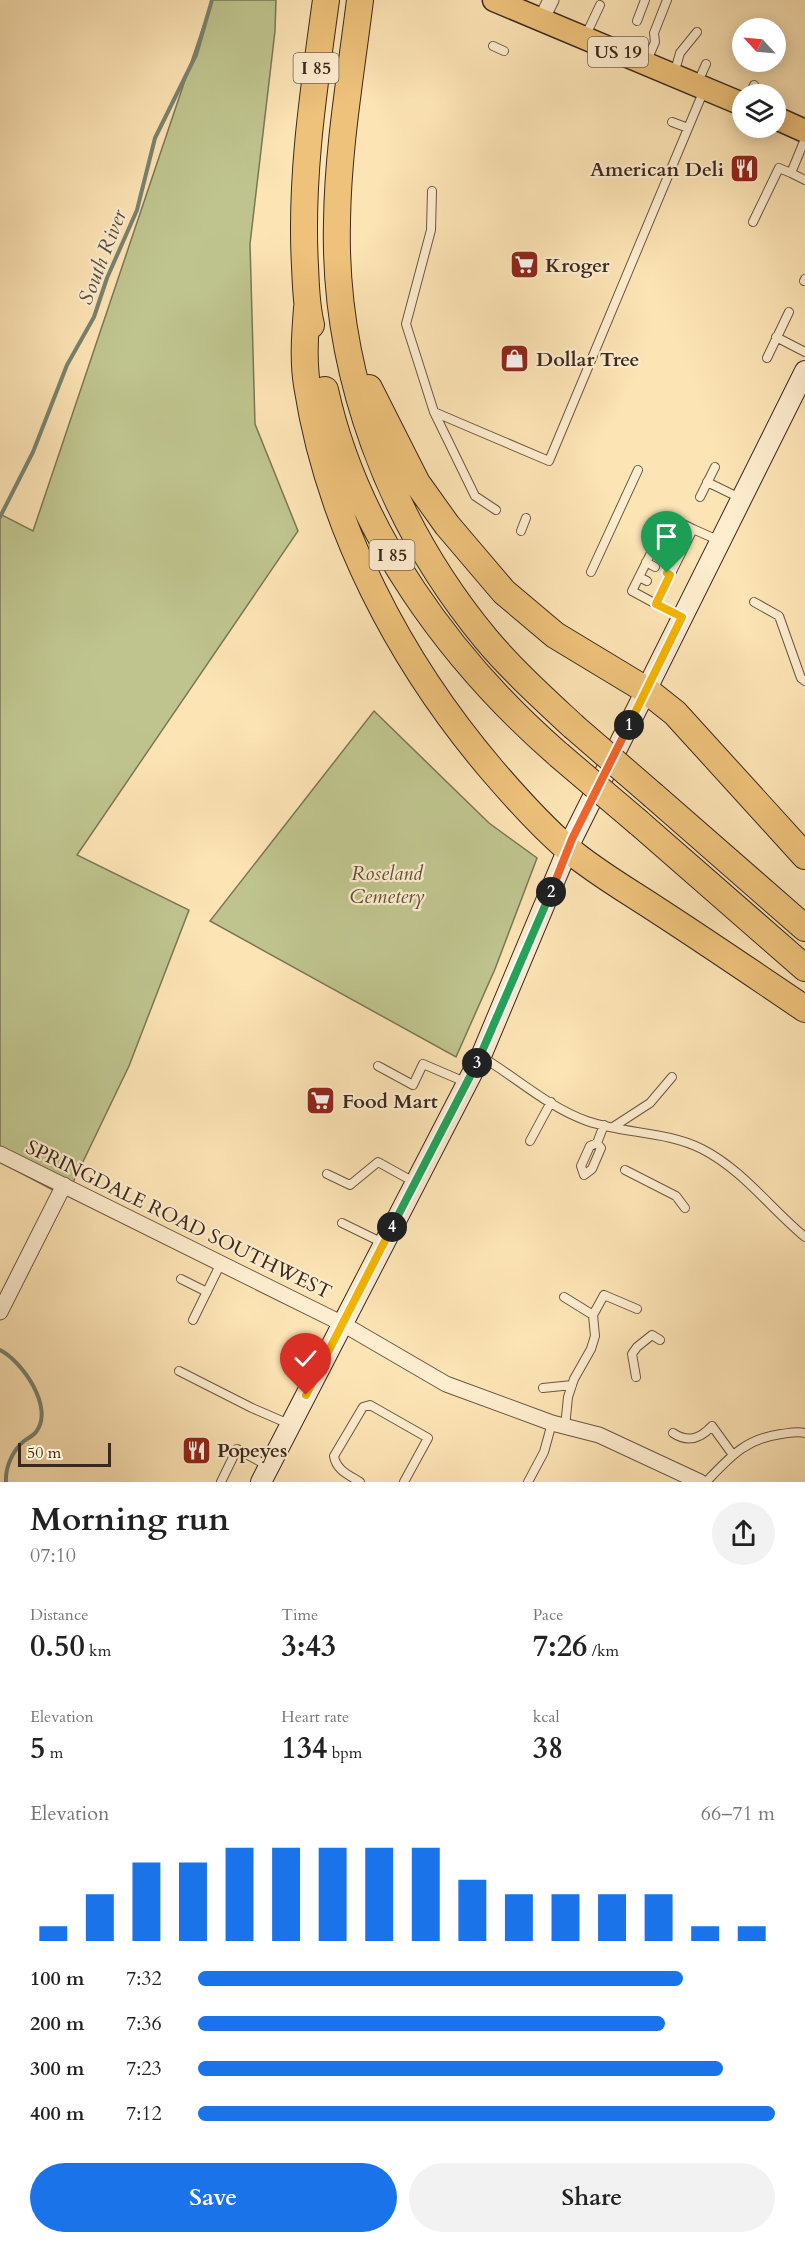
<!DOCTYPE html>
<meta charset="utf-8">
<style>
:root{--surface:#fff;--page:#f2f2f2;--text:#222;--muted:#767676;--accent:#1a73e8}
body{margin:0;font-family:Cardo,serif;background:var(--page);color:var(--text);height:100vh;display:flex;flex-direction:column;font-size:22px;white-space:nowrap}
*{box-sizing:border-box;margin:0}
p{font-size:20px;color:var(--muted)}
.icon{flex:none;width:33px;height:33px;fill:none;stroke:currentColor;stroke-width:2;stroke-linecap:round;stroke-linejoin:round}
.map{position:relative;height:1482px;overflow:hidden}
.sheet{display:flex;flex-direction:column;background:var(--surface);flex:1}
.sheet>*{flex:none}
.needle{width:39px;rotate:296deg}
.tools{position:absolute;left:732px;top:18px;display:grid;gap:12px}
.tools a{display:grid;place-items:center;width:54px;height:54px;border-radius:50%;background:var(--surface);box-shadow:0 3px 15px #0003;font-size:30px}
.scale{position:absolute;left:18px;bottom:15px;width:93px;box-sizing:border-box;padding-left:6px;border:3px solid #3a281d;border-top:0;font-size:16px;line-height:21px;white-space:nowrap;color:#3a281d;-webkit-text-stroke:4px #feedcf;paint-order:stroke}
.pin{position:absolute;display:grid;place-items:center;width:51px;height:51px;color:#fff;margin:-62px -26px;border-radius:50% 50% 50% 0;rotate:-45deg;box-shadow:0 0 6px #0007}
.pin .icon{rotate:45deg}
.km{position:absolute;width:30px;height:30px;margin:-15px;border-radius:50%;background:#222;color:#fff;font-size:16px;line-height:30px;text-align:center}
.round{display:grid;place-items:center;flex:none;width:63px;height:63px;border-radius:32px;background:var(--page)}
.overview{display:flex;align-items:center;justify-content:space-between;height:102px;padding:0 30px}
h1{font-size:33px;font-weight:600;line-height:45px}
.metrics{display:grid;grid-template-columns:repeat(3,1fr);gap:9px;height:102px;padding:6px 30px}
.metrics div{display:grid;align-content:center}
.metrics b{font-size:30px;font-weight:600}
.metrics small{font-size:16px;font-weight:400}
.metrics p{font-size:16px}
.chart{height:168px;padding:12px 30px}
.chart p{display:flex;justify-content:space-between}
.chart svg{width:100%;height:108px;margin-top:6px;stroke:var(--accent);stroke-width:6}
.primary-button{display:flex;gap:12px;margin-top:auto;padding:12px 30px}
.primary-button a{flex:1;height:69px;border-radius:36px;background:var(--accent);color:#fff;font-size:24px;font-weight:600;line-height:69px;text-align:center}
.primary-button a+a{background:var(--page);color:var(--text)}
ul{padding:0 30px;list-style:none;font-size:20px}
li{display:grid;grid-template-columns:96px 72px 1fr;align-items:center;height:45px}
li i{height:15px;border-radius:8px;background:var(--accent)}
.map>svg:first-child{display:block}
</style>
<div class="map">
<svg width="805" height="1482" viewBox="0 0 805 1482">
<rect width="100%" height="100%" fill="#fde4b5"/>
<filter id="stains"><feTurbulence type="fractalNoise" baseFrequency=".00333" numOctaves="4"/><feColorMatrix values="0 0 0 0 .2 0 0 0 0 .09 0 0 0 0 .02 0 0 0 .5 -.17"/></filter>
<radialGradient id="worn" r=".72"><stop offset=".6" stop-color="#630" stop-opacity="0"/><stop offset="1" stop-color="#630" stop-opacity=".3"/></radialGradient>
<path fill="#bfc48e" stroke="#7c7656" stroke-width="1.5" d="M212,0H276L275,31L250,244L255,424L298,531L77,855L189,910L129,1066L66,1197L0,1162V514L33,531Z
M374,711L489,823L537,858L495,969L456,1057L210,921Z"/>
<g fill="none" stroke-linecap="round" stroke-linejoin="round">
<path stroke="#788370" stroke-width="4" d="M0,517L33,452L67,365L94,317L107,278L137,210L155,138L196,55L212,0
M0,1350C22,1361 55,1408 36,1432C33,1436 28,1438 24,1441C13,1450 5,1467 6,1482"/>
<defs>
<path id="lane" d="M637,21L645,0
M585,37L600,5
M493,46L504,51
M646,63L655,42L654,33L667,0
M674,74L680,53L697,32
M698,82L706,64
M750,94L754,85
M672,122L688,128
M791,173L805,180
M432,191L431,230L406,324L434,412L549,461L704,90
M753,222L779,168L791,173L805,139
M804,281L805,279
M776,337L805,352
M767,358L789,312
M434,412L475,496L496,510
M707,482L740,498
M700,497L715,467
M521,531L526,518
M659,536L668,540
M652,550L661,554
M646,562L655,567
M591,572L638,470
M639,577L647,581
M754,602L779,616L801,678L805,681
M656,604L632,591L669,517L693,529
M681,616L656,604L693,529L720,541
M482,1057C517,1078 548,1107 587,1121C624,1134 666,1131 702,1149C743,1170 770,1208 805,1237
M378,1066L413,1085L423,1064L465,1082
M613,1127L650,1103L672,1077
M530,1141L551,1102
M597,1143L601,1148L592,1169L584,1175L581,1166L590,1146L597,1143L604,1125
M625,1170L676,1196L685,1208
M327,1174L350,1185L378,1162L414,1182
M342,1223L383,1243
M181,1279L207,1292
M564,1297L593,1315
M193,1320L221,1263
M179,1371L252,1408L289,1424
M636,1377L632,1354L637,1347L652,1335L660,1340
M543,1388L572,1385
M565,1427L568,1397L574,1379L591,1349L595,1336L593,1315L604,1295L637,1309
M673,1433C688,1443 700,1439 712,1426L733,1455
M221,1482L237,1449L268,1466
M360,1482C349,1475 336,1470 334,1456L363,1407L370,1405L428,1438L404,1482
M528,1482L544,1452L552,1423
M706,1482C730,1457 745,1439 781,1434C789,1433 797,1431 805,1433"/>
<path id="street" d="M541,20L551,0
M0,1154L343,1324L446,1384L552,1423L599,1435L700,1482
M0,1312L64,1185"/>
<path id="secondary" d="M261,1482L481,1056L572,839L805,371"/>
<path id="primary" d="M494,0L742,104
M776,118L805,131"/>
<path id="highway" d="M360,0C351,73 338,147 337,221C333,373 390,523 486,639C512,670 543,698 573,726
M307,308C305,334 303,360 307,385C329,527 400,662 492,770C516,798 540,825 568,849C594,871 625,889 654,908C705,941 755,975 805,1009
M311,325C306,305 306,286 305,266C300,177 314,88 326,0
M369,388L417,483L447,525L504,592L555,635L646,690L675,713L805,856
M325,390C356,532 451,661 559,755
M654,796L805,928
M639,823L805,968"/>
</defs>
<use href="#lane" stroke="#6b5743" stroke-width="10"/>
<use href="#street" stroke="#6b5743" stroke-width="17"/>
<use href="#secondary" stroke="#3a281d" stroke-width="22"/>
<use href="#primary" stroke="#3a281d" stroke-width="25"/>
<use href="#highway" stroke="#3a281d" stroke-width="28"/>
<use href="#lane" stroke="#feedcf" stroke-width="8"/>
<use href="#street" stroke="#feedcf" stroke-width="15"/>
<use href="#secondary" stroke="#feedcf" stroke-width="20"/>
<use href="#primary" stroke="#eec27a" stroke-width="22"/>
<use href="#highway" stroke="#eec27a" stroke-width="26"/>
<defs>
<path id="highway-bridge" d="M573,726L654,796
M559,755L639,823"/>
</defs>
<use href="#highway-bridge" stroke="#3a281d" stroke-width="28" stroke-linecap="butt"/>
<use href="#highway-bridge" stroke="#eec27a" stroke-width="26"/>
</g>
<g fill="none" stroke-linecap="round" stroke-linejoin="round">
<defs>
<path id="split-1" d="M629,725L682,617L656,604L670,575L667,573"/>
<path id="split-2" d="M551,892L572,839L629,725"/>
<path id="split-3" d="M477,1063L551,892"/>
<path id="split-4" d="M392,1227L477,1063"/>
<path id="split-5" d="M306,1395L392,1227"/>
</defs>
<use href="#split-1" stroke="#fff" stroke-width="12"/>
<use href="#split-2" stroke="#fff" stroke-width="12"/>
<use href="#split-3" stroke="#fff" stroke-width="12"/>
<use href="#split-4" stroke="#fff" stroke-width="12"/>
<use href="#split-5" stroke="#fff" stroke-width="12"/>
<use href="#split-1" stroke="#f5b400" stroke-width="8"/>
<use href="#split-2" stroke="#f0652b" stroke-width="8"/>
<use href="#split-3" stroke="#22a559" stroke-width="8"/>
<use href="#split-4" stroke="#22a559" stroke-width="8"/>
<use href="#split-5" stroke="#f5b400" stroke-width="8"/>
</g>
<defs>
<symbol id="restaurant-square" viewBox="-11 -11 22 22"><rect x="-9" y="-9" width="18" height="18" rx="4" fill="#8f2418" stroke="#feedcf"/><path d="M-5-6h1v4h1v-4h1v4h1v-4h1v5L-1.5 .5V6h-2V.5L-5-1ZM5-6V6H3V1.5H1.5Q1.5-4 5-6Z" fill="#fff"/></symbol>
<symbol id="supermarket-square" viewBox="-11 -11 22 22"><rect x="-9" y="-9" width="18" height="18" rx="4" fill="#8f2418" stroke="#feedcf"/><path d="M-6-5.5h2.5l.6 2H6L4.5 2H-2.5L-4.4-4H-6ZM-1.5 3.2a1.3 1.3 0 1 0 .1 0ZM3 3.2a1.3 1.3 0 1 0 .1 0Z" fill="#fff"/></symbol>
<symbol id="shop-square" viewBox="-11 -11 22 22"><rect x="-9" y="-9" width="18" height="18" rx="4" fill="#8f2418" stroke="#feedcf"/><path d="M-5-2.5h2.3a2.7 3.5 0 0 1 5.4 0H5L5.5 6h-11ZM-1.5-2.5h3a1.5 2.3 0 0 0-3 0Z" fill="#fff"/></symbol>
</defs>
<g fill-rule="evenodd">
<use href="#restaurant-square" x="728" y="152" width="33" height="33"/>
<use href="#supermarket-square" x="508" y="248" width="33" height="33"/>
<use href="#shop-square" x="498" y="342" width="33" height="33"/>
<use href="#supermarket-square" x="304" y="1084" width="33" height="33"/>
<use href="#restaurant-square" x="180" y="1434" width="33" height="33"/>
</g>
<g text-anchor="middle" stroke-width="4.5" stroke-linejoin="round" paint-order="stroke">
<g fill="#feedcf" stroke="#756352" stroke-width="1.5">
<rect x="588" y="37" width="60" height="30" rx="4.5"/>
<rect x="293.5" y="53" width="45" height="30" rx="4.5"/>
<rect x="369.5" y="540" width="45" height="30" rx="4.5"/>
</g>
<g font-size="18" font-weight="bold" fill="#3a281d">
<text x="618" y="58">US 19</text>
<text x="316" y="74">I 85</text>
<text x="392" y="561">I 85</text>
</g>
<g font-size="20" font-weight="bold" fill="#3a281d" stroke="#feedcf" text-anchor="start">
<text x="724" y="176" text-anchor="end">American Deli</text>
<text x="545" y="272">Kroger</text>
<text x="536" y="366">Dollar Tree</text>
<text x="342" y="1108">Food Mart</text>
<text x="217" y="1457">Popeyes</text>
</g>
<g font-size="20" font-style="italic" fill="#5b4f39" stroke="#feedcf">
<text x="387" y="880">Roseland<tspan x="387" dy="23">Cemetery</tspan></text>
</g>
<g font-size="20" fill="#3a281d" stroke="#feedcf">
<text transform="translate(179 1219) rotate(26)" y="7">SPRINGDALE ROAD SOUTHWEST</text>
</g>
<g font-size="21" font-style="italic" fill="#544e40" stroke="#feedcf">
<text transform="translate(102 257) rotate(-69)" y="7">South River</text>
</g>
</g>
<rect width="100%" height="100%" filter="url(#stains)"/>
<rect width="100%" height="100%" fill="url(#worn)"/>
</svg>
<div class="tools">
<a><svg class="needle" viewBox="-14 -14 28 28"><path d="M0-13l5 13h-10z" fill="#e53935"/><path d="M0 13l5-13h-10z" fill="#767676"/></svg></a>
<a><svg class="icon" aria-label="layers" viewBox="0 0 24 24"><path d="M12 4l9 5-9 5-9-5zM3 14l9 5 9-5"/></svg></a>
</div>
<div class="scale">50 m</div>
<div class="pin" style="left:667px;top:573px;background:#1e9e55"><svg class="icon" aria-label="arrive" viewBox="0 0 24 24"><path d="M6 21V4h12l-3 4 3 4H6"/></svg></div>
<div class="pin" style="left:306px;top:1395px;background:#d93025"><svg class="icon" aria-label="check" viewBox="0 0 24 24"><path d="M5 12l5 5 9-10"/></svg></div>
<b class="km" style="left:629px;top:725px">1</b>
<b class="km" style="left:551px;top:892px">2</b>
<b class="km" style="left:477px;top:1063px">3</b>
<b class="km" style="left:392px;top:1227px">4</b>
</div>
<section class="sheet">
<div class="overview"><div><h1>Morning run</h1><p>07:10</p></div><a class="round"><svg class="icon" aria-label="share" viewBox="0 0 24 24"><path d="M12 15V3M7 8l5-5 5 5M5 13v7h14v-7"/></svg></a></div>
<div class="metrics">
<div><p>Distance</p><b>0.50<small> km</small></b></div>
<div><p>Time</p><b>3:43</b></div>
<div><p>Pace</p><b>7:26<small> /km</small></b></div>
</div>
<div class="metrics">
<div><p>Elevation</p><b>5<small> m</small></b></div>
<div><p>Heart rate</p><b>134<small> bpm</small></b></div>
<div><p>kcal</p><b>38</b></div>
</div>
<div class="chart"><p><span>Elevation</span>66–71 m</p>
<svg viewBox="0 0 160 44" preserveAspectRatio="none"><path d="M5 44V38M15 44V25M25 44V12M35 44V12M45 44V6M55 44V6M65 44V6M75 44V6M85 44V6M95 44V19M105 44V25M115 44V25M125 44V25M135 44V25M145 44V38M155 44V38"/></svg>
</div>
<ul>
<li><b>100 m</b>7:32<i style="width:84%"></i></li>
<li><b>200 m</b>7:36<i style="width:81%"></i></li>
<li><b>300 m</b>7:23<i style="width:91%"></i></li>
<li><b>400 m</b>7:12<i style="width:100%"></i></li>
</ul>
<div class="primary-button"><a>Save</a><a>Share</a></div>
</section>
